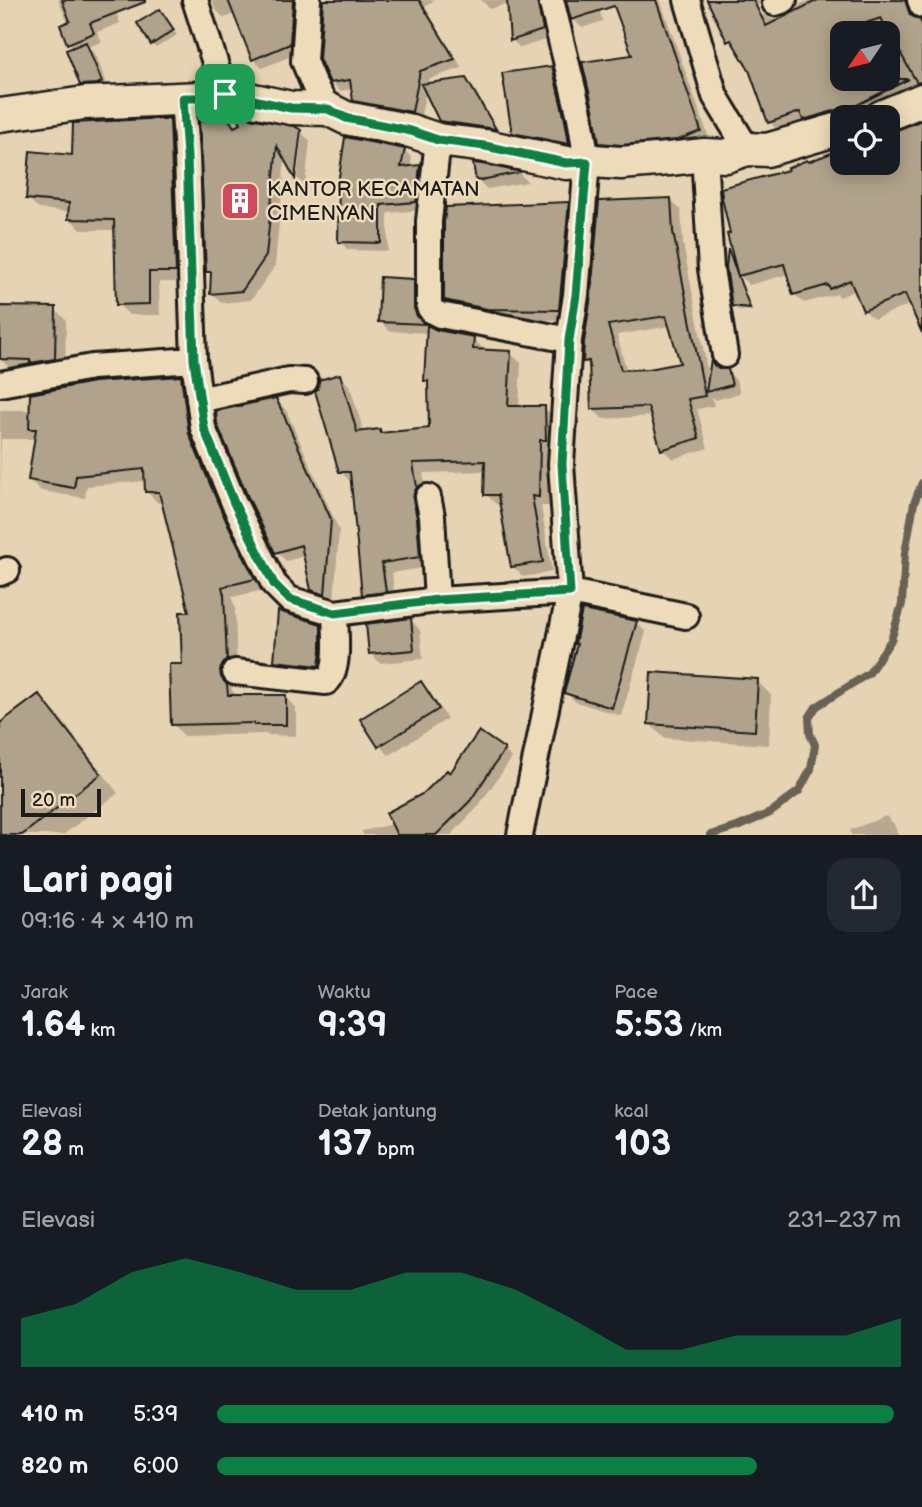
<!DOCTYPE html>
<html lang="id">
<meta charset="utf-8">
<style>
:root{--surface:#171b24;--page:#242831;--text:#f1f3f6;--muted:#9ea1a6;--accent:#0b8043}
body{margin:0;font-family:"Balsamiq Sans",sans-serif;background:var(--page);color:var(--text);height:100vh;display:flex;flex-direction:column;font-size:26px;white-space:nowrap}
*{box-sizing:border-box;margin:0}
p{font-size:23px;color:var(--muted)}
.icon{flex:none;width:38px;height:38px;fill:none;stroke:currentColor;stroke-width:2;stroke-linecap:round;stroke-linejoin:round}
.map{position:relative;height:835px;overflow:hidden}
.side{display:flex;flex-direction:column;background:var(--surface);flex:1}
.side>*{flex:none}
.needle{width:46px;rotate:235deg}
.fabs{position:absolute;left:830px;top:21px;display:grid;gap:14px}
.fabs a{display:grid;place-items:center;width:70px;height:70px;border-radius:14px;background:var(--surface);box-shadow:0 4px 18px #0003;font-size:35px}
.scale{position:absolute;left:21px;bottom:18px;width:80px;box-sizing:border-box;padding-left:7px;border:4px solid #1c1c1c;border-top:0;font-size:19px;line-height:24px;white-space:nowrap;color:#1c1c1c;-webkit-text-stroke:5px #eedbb9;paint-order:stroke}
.pin{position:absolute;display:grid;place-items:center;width:60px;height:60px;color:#fff;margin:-30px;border-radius:14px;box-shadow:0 4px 10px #0006}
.round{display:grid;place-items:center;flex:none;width:74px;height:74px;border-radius:21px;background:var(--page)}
.overview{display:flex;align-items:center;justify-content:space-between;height:119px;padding:0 21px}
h1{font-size:38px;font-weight:800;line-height:52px}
.stats{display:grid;grid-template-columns:repeat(3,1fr);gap:10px;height:119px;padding:7px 21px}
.stats div{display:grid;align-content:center}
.stats b{font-size:35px;font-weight:800}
.stats small{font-size:19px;font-weight:400}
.stats p{font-size:19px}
.chart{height:196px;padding:14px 21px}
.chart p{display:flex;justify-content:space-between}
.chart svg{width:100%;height:126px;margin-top:7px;fill:var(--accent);opacity:.7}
ul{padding:0 21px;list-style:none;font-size:23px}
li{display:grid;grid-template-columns:112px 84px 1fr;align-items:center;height:52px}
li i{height:18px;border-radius:9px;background:var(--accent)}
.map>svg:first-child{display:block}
</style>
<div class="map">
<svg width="922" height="835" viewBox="0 0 922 835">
<rect width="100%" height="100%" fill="#e6d3b3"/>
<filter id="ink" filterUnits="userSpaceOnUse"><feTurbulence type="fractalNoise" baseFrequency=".0143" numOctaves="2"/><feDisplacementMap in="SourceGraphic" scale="14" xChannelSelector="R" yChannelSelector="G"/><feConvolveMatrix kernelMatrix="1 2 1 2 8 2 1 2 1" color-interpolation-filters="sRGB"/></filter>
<g filter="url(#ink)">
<path fill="#0003" fill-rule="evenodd" d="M58,0H111L120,23L97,32L102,42L88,47L95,53L110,92L91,94L81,84L74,48L69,43L68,23Z
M212,0H306L299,53L262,68L253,59L235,14L224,18L215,9Z
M324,0H435L425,7L462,68L429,79L427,85L465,80L474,89L502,137L449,129L440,120L426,91L420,120L364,109L355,100L353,89L340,91L331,82Z
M481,0H548L551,38L520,48L512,40L509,3L490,9Z
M568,0H596L603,21L582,28L573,19Z
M613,0H660L710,141L610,152L601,142L634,56Z
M709,0H768L726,23Z
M812,0H918L914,9L915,16L918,20L922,21V88L870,117H842L814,129L807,122L779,132L770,122L750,69L726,27L764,15L771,19H780L796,12L800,4ZM842,33H887V79H842Z
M160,11L177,35L156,48L152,44Z
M551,68L557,74L570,127L574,149L519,138L513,132Z
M224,115L236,128L300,131L310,141L305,186L297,178L302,134H299L285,158L275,266L251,300L222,303L212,293V276L208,271Z
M169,121L180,132L186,282H159L160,315H129L118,304L116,230H81L70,218V212L39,209L28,198L74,157Z
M922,123V323L911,304L874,319L864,310L856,290L840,297L837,294L804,303L794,294L789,274L749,285L738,274L753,311L738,310L734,306L729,253L736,260L842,163H887Z
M404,150L412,158L410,168L420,167L428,175L424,210L388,213V251L348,250L340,242Z
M482,166L520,174L528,182L487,189L478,180Z
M671,200L681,210L683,244L709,379L712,362L719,369L727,371L736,380L740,393L716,400L712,397L714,406L697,409L708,448L673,459L662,449L653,416L603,419L593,409L591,368L584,361ZM671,326L682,365L627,372L617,335Z
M568,204L579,214L569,320L499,319L457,311L446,300Z
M413,281L423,290V319L426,327L437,331L473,338L483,349V352L510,353L521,363L519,408H544L555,418L550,450L549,506H541L552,572L523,577L513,566L502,505L496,504L486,494L487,471L423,473L427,498L429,567L392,573L395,602L375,604L364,594L351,482L341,472L340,376L350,386L364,433L379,431L382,434L431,429L429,384L426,380L428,333L389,331L380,321Z
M0,308L55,309L66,320L65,370H12L0,359Z
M180,378L192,389L264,590L232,597L235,608L237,672L231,682L232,690L237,696L285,697L296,708V736L267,735L265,734L184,736L173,724L184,665L191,613L164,503H158L147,492L146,481L87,486L85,498L41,491L30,480L36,439H1L0,497V410H31Z
M276,400L286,410L339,530L334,603L323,599L313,589L305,556L286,561L277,552Z
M411,620L420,630L423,659L380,663L370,653Z
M636,623L646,632L621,716L576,702L566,693Z
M320,626L329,636L328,675L286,670L276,661Z
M757,681L771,695L769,745L664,738L650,724Z
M421,683L430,692L447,719L389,755L380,746Z
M38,696L57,714L118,793L63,835H0V726Z
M504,750L512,758L477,808L451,835H363L362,831L393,824L425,795L451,776Z
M886,816L894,824L898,835H851L850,830Z"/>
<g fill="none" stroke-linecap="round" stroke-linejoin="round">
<path stroke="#686255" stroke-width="8" d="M710,835L737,827L770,813L799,791L811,769L815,745L810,734L809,718L816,707L869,673L891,640L902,604L905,553L914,503L922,483"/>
</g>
<path fill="#b1a38b" stroke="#1c1c1c" stroke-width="2" fill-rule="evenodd" d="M62,0H145V2L90,23L94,33L67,44L60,25L70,21Z
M228,0H293L290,44L252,60Z
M323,0H419L455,59L420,71L412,112L353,101L350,80L330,83L319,59Z
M507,0H537L543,30L510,41Z
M566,0H656L701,131L677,140L621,145L599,143L594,113L582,62L632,55L614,6L571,20Z
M707,0H753L766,26L818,0H905L910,15L920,20L922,24V82L917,83L881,18L842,31V79H909L847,110H837L803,120L800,112L768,123L749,70L731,40L727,42Z
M160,9L174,30L151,45L137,23Z
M86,42L102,82L97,84L80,85L66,50Z
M552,66L565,120L569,144L512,133L502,73Z
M466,78L496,129L439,121L421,84Z
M225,113L234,127L241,124L238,116L294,126L301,130L295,179L277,146L266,256L242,291L210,294L211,272H206L199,120L204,121V116Z
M147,119H170L176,272H149V304L116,305L114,220L68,219L69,203L26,199L30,151L72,155L73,123Z
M922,120V333L905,294L863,311L850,280L830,289L828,285L793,295L784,264L738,276L727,234L730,233L722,198L721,188L788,170L787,168L807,160L808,162L842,149V163H887V134Z
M345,137L405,149L401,167L420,165L416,202L381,205V243L338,242L339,177Z
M473,163L482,164L521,172L476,181Z
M671,198L673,232L705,396L688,399L699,438L661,450L648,407L591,409L589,361L583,362L584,342L591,296L599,201ZM666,316L680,363L649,369L621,370L608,325Z
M569,202L559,310L487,309L444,300V222L446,207Z
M728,249L750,308L732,306L726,267Z
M380,277L414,279V308L417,316L425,324L378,322Z
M0,306L56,307L55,359L30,363V360L0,359Z
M427,325L437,330L474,337L473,349L511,351L508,406H545L546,440H540L539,497L532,496L543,562L511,567L498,495H484L485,461L413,463L417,487L414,493L413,499L417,518L420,557L382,563L386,592L362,595L350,472H339L315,391L318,389L319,380L340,374L357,432L380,429V433L429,428L428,381H424Z
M711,359L714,365L719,369H728L732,385L706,392Z
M181,376L189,434L221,510L255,579L222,587L224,595L227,660L223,664L220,670L221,677L227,685L228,695H286V725H254V723L171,725L169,664H182L180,612H189L159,492H145L144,469L76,476L74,488L28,480L36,429H29L30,394L94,382Z
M276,398L331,519L325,595L311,590L301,545L275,553L248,497L217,424L216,411Z
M582,610L637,621L612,708L564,693L577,644H575Z
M278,611L321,624V650L319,666L274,661Z
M411,618L414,650L369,654L366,624Z
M651,672L758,679L755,731L648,724Z
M421,681L439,709L378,747L360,719Z
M39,694L101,774L22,835H0V723Z
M479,731L505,749L470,801L436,835H397L386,813L424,793L447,770L450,773Z"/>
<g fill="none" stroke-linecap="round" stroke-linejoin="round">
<defs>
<path id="minor" d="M195,0L225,94
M308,0L304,61L314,85L328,109
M687,0L715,96L747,149
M920,0L922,5
M775,3L784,0
M183,98L187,156L194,360L203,428L234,503L274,584L289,599L335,613L437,600L570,592L686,616
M438,140L429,221V307L432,311L440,315L569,340
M704,155L711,269L725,355
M0,384L92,367L194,360
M199,400L289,380L305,381
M428,497L432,516L437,600
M0,573L7,570
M235,672L326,682C341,671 335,631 335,613
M520,835L570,592L561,464L569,340L576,295L587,162L580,117L551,0"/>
<path id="tertiary" d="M0,115L85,103L201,98L225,94L291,108L328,109L346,118L411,131L438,140L485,146L566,163L593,161L621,163L669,159L704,155L726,156L747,149L767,150L842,128
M881,117L922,100"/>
</defs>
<use href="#minor" stroke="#1c1c1c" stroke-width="30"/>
<use href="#tertiary" stroke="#1c1c1c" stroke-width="37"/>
<use href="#minor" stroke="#eedbb9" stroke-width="24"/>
<use href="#tertiary" stroke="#eedbb9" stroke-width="32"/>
</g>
</g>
<g fill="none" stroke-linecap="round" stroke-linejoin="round" filter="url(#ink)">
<defs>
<path id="route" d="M225,94L291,108L328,109L346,118L411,131L438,140L485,146L566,163L587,162L576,295L569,340L562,464L570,592L437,600L335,613L289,599L274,584L234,503L204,428L194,360L187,156L183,98H201Z"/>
</defs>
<use href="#route" stroke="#fff" stroke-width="14"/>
<use href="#route" stroke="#0b8043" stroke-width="9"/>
</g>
<defs>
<symbol id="building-square" viewBox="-11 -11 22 22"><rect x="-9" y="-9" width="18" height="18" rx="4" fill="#d1495b" stroke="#eedbb9"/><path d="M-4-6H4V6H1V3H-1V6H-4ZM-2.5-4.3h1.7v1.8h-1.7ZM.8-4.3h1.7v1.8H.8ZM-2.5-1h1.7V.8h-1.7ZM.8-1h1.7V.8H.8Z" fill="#fff"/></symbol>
</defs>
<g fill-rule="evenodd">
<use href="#building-square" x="218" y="179" width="44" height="44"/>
</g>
<g text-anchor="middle" stroke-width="5" stroke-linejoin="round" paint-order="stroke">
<g font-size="21" fill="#1c1c1c" stroke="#eedbb9" text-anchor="start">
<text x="267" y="196">KANTOR KECAMATAN<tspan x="267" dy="24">CIMENYAN</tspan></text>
</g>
</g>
</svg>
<div class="fabs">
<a><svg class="needle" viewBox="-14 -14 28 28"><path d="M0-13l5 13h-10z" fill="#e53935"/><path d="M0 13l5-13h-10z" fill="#9ea1a6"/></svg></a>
<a><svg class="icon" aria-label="locate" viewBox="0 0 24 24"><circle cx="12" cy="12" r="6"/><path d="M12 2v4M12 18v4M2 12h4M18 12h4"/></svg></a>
</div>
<div class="scale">20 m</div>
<div class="pin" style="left:225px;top:94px;background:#1e9e55"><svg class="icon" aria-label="arrive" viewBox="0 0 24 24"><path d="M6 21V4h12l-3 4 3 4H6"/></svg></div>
</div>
<section class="side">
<div class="overview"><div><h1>Lari pagi</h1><p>09:16 · 4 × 410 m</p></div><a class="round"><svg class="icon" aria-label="share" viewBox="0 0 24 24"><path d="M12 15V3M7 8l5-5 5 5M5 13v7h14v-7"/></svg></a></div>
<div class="stats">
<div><p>Jarak</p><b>1.64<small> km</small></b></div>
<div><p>Waktu</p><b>9:39</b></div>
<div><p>Pace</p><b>5:53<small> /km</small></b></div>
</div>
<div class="stats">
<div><p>Elevasi</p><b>28<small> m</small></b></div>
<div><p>Detak jantung</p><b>137<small> bpm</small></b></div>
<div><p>kcal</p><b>103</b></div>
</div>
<div class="chart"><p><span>Elevasi</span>231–237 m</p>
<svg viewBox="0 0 160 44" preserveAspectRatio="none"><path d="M0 44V27L10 22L20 11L30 6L40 11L50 17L60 17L70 11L80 11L90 17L100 27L110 38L120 38L130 33L140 33L150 33L160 27V44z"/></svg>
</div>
<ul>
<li><b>410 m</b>5:39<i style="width:99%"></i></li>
<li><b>820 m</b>6:00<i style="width:79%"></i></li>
</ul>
</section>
